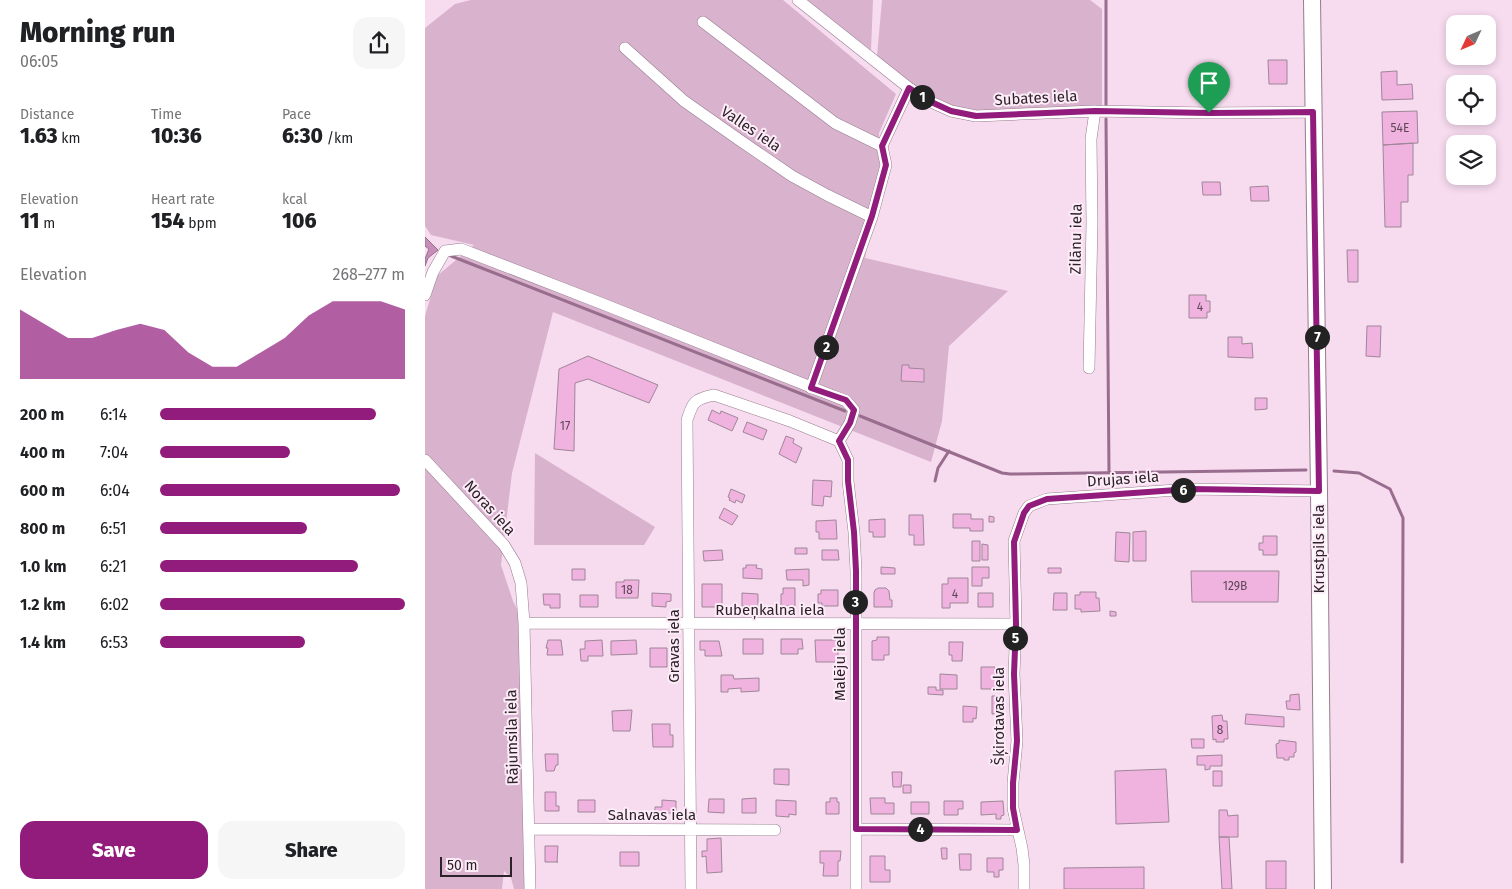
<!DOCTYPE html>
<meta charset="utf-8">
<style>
:root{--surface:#fff;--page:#f6f6f6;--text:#202124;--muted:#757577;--accent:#911c7c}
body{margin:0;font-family:"Fira Sans",sans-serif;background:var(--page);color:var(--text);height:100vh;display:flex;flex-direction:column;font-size:19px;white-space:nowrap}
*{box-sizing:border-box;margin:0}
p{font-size:16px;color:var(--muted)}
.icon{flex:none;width:28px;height:28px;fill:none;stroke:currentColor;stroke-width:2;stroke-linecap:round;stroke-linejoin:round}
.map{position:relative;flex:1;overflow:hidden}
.drawer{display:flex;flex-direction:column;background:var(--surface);width:425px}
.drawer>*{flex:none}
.needle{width:32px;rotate:226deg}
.controls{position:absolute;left:1021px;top:15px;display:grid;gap:10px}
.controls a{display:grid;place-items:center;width:50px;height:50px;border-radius:10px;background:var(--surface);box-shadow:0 2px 8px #0003;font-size:25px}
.scale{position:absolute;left:15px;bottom:12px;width:72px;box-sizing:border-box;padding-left:5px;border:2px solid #2c2229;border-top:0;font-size:14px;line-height:18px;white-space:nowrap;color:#2c2229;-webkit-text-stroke:4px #fdecf8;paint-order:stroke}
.pin{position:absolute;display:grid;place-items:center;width:42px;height:42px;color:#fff;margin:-51px -21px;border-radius:50% 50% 50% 0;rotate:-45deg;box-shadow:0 0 5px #0007}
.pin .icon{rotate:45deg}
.km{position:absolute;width:25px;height:25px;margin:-12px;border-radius:50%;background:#222;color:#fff;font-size:14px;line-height:25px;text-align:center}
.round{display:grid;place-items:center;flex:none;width:52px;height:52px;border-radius:15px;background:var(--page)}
.headline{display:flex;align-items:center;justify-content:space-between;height:85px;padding:0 20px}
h1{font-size:28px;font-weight:800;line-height:38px}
.stats{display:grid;grid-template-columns:repeat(3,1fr);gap:8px;height:85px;padding:5px 20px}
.stats div{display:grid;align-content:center}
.stats b{font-size:21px;font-weight:800}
.stats small{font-size:14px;font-weight:400}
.stats p{font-size:14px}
.chart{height:140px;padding:10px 20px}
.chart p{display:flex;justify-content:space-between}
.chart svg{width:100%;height:90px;margin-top:5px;fill:var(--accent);opacity:.7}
.button{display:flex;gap:10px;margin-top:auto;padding:10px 20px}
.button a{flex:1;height:58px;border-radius:15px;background:var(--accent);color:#fff;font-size:20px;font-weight:800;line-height:58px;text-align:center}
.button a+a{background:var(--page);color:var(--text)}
ul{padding:0 20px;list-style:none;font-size:16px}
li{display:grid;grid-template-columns:80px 60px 1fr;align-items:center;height:38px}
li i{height:12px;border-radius:6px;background:var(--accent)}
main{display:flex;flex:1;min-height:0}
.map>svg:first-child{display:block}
</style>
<main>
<section class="drawer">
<div class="headline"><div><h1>Morning run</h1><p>06:05</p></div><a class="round"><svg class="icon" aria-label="share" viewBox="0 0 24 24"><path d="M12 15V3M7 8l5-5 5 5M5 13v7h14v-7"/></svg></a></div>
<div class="stats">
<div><p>Distance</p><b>1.63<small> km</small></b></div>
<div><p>Time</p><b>10:36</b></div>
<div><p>Pace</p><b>6:30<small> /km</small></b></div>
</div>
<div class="stats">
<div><p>Elevation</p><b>11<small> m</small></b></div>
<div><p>Heart rate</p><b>154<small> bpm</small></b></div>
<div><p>kcal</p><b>106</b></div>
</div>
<div class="chart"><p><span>Elevation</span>268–277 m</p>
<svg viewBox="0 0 160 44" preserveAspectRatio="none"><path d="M0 44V10L10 17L20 24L30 24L40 20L50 17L60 20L70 31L80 38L90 38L100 31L110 24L120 13L130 6L140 6L150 6L160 10V44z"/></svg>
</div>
<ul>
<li><b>200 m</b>6:14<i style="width:88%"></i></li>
<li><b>400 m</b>7:04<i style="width:53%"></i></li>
<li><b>600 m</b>6:04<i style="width:98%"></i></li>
<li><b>800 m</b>6:51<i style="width:60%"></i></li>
<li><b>1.0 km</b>6:21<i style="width:81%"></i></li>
<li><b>1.2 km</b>6:02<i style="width:100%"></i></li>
<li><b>1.4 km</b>6:53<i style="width:59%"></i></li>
</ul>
<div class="button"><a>Save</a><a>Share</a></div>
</section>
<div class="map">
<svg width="1087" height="889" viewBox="0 0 1087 889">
<rect width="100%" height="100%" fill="#f7dbef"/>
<path fill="#d9b2ce" d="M46,0H358L471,94L454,133L455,171L440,258L583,291L524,346L517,421L506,462L128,312L87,473L76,565L88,601L99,623L105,889H89L86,878L79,871L77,889H0V316L12,276L49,245L6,235L0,226V28L30,4Z
M380,0H448L446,50Z
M457,0H665L677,9V108L560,113L530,108L499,94L452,56Z
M110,453L230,527L219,545H109Z"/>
<path fill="#c78db8" stroke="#986d8d" d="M0,237L13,250L3,258L0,266V259L4,249L0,246Z"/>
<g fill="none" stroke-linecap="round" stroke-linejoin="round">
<path stroke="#986d8d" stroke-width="3" d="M681,0V106
M681,119L684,473
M26,256L420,411
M435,416L577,473L585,474L881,470
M909,471L934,473L965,489L978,518L977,862
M510,481L513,468L524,451"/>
</g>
<path fill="#f0b3df" stroke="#9f8698" d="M843,60H862V84H844Z
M972,71V85L987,84L988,99L957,100L956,72Z
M992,111L993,143L958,145L957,112Z
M988,143V175H983V202H976V227H960L958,145Z
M777,182H795L796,195H778Z
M843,186L844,201H826L825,187Z
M922,250H933V282H923Z
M764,295H781V301H785V312H782V318H764Z
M942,326H956L955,357L941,356Z
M803,337H817V344L827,343L828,358L803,357Z
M163,356L233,385L224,403L163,379L150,383L149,451L129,449L134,369Z
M477,365H484V368L499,369V382L476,381Z
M830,398H842V409L830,410Z
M287,410L295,414L296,411L313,418L307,431L283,420Z
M322,422L342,430L338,440L318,432Z
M361,436L369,439L368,443L377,448L371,463L354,454Z
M388,480L407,481L406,497L399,496L398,506L387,505Z
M306,489L320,495L317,503L311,500L310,503L304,500L305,498L303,497Z
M299,508L313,516L307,525L294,518Z
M528,514H546V519H558V531H545V528H528Z
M484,515H498L499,545H489V535H484Z
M564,516L569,517V522H564Z
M460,519V537H448V532H444V520Z
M411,520L412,539H394V532H391V521Z
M721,531V561H708V532Z
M691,532L705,533L704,562L690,561Z
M838,536H852V555H838V550H834V543H838Z
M547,541H555V561H547Z
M557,544L563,545V560H557Z
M370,548H382V554H370Z
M297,550L298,560L279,561L278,551Z
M397,550H413L414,560H397Z
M321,565H332L331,568L337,569V579L318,578V568H321Z
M456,567L470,568V574H456Z
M547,567H564V578H557V586H547Z
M623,568H636V573H623Z
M147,569H160V580H147Z
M384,569V585L378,586V580H362L361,570Z
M766,571H854L853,602H767Z
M523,578H543V603H525V608H517V584H523Z
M199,580H214L213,598H191V582H199Z
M277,584H297V607H277Z
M358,588H370V606H356V594H358Z
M453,588H461L464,591L465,600H467V607H449V593L450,590Z
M396,590H413V606H397V603H393V594H396Z
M655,592H671V598H674L675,611L656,612V609H650V595H655Z
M227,593L246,594V601L241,602V607L227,606Z
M317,593L333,594V607L317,606Z
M553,593H568V607H553Z
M629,593H642V610H628Z
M118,594H135V608H125V605H119Z
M155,595H173V607H155Z
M685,611L691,612V616H685Z
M452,637H464V655H459V660H447V641L452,640Z
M318,639H338V654H318Z
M356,639H377L378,649H373V654H356Z
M123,640H136L138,655H122L123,648H121Z
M177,640L178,656H163V661H156L155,649H160V641Z
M211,640L212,654L186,655V641Z
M390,640H413V662H391Z
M275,641H294L297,656H280V650H275Z
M524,642H538L537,661H527V655H524Z
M225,648H242V667H225Z
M556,667H570V676H578L579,689H556Z
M515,674L532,675V689H515Z
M296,675H308L309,679L334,678V691L316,692V688L303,689V692H296Z
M503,687H511V690H518V695L503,694Z
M874,694L875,710L862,709L861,701H865V695Z
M567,696H578L579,713L567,714Z
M538,706L552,707L551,719L548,718V722H538Z
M207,710L205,731H188L187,711Z
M821,714L859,717V727L820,724Z
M797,715L798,721H802L803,739H799V742H791V739L788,740L787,716Z
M227,724H245V735H248V747H228Z
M766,739H779V748H767Z
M854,740L871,742V752L869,753V757H864V760H859V758H852L851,744L854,743Z
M120,754H133V765H131L129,771H121Z
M797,755V766H785V769L780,770V765H772V756Z
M349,769H364V785L349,784Z
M741,769L744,822L691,824L690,771Z
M788,771H797V786H788Z
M467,772H477L476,787H468Z
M478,785H486V793H478Z
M120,792H131V806H134V811H120Z
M331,798V813H317V799Z
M405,798H412V802H414V814H401V802H405Z
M445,798H460V803H469V814H446Z
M284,799H299V813L283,812Z
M153,800H170V812H153Z
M237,800L251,801V813H230V807H237Z
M351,800L371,801V815L364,814V817L351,816Z
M519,801H538V809H533V815H519Z
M578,801L579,815L576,816V819H571V814L556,815V802Z
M486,802H504V814H486Z
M794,810H802L803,816L813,815V837H794Z
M794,837H804L807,889H797Z
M296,838L297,872L282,873L281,856L277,857V851H282V839Z
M120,846H133L132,862H133H120Z
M516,848H522V859H517Z
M395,851H416L415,861H413V876H398L399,863H395Z
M195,852H214V866H195Z
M534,854H546V870H535Z
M445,856H460V870H465V882H445Z
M562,858H578V870H574V877H569V872H562Z
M841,861H861V889H841Z
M719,867V889H639V868Z"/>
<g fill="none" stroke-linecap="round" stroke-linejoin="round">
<defs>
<path id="street" d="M373,0L484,88L504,101L526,111L551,116L670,111L784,113L888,112
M278,22L410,123L457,146
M200,48L259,101L313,139L367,176L402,195L447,217
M0,295L8,272L20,251L36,249L178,304L421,401L429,410L425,423L414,441
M664,368L667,223L666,139L670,111
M386,388L447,217L461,165L457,146L484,88
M414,441L423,460V481L429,532L431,571V889
M0,460L79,545L90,563L96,583L99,623L105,889
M99,623L591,624
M104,829L350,830
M431,829L592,830
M266,889L262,420C268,402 269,399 289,395L365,421L414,441
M599,889V865L597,848L588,808V783L592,741L589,674L591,624L589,541L599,513L604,506L622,499L766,489L894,491"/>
<path id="secondary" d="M887,0L894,491L898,889"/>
</defs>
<use href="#street" stroke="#967d8f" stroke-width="12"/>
<use href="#secondary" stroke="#967d8f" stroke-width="18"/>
<use href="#street" stroke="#fff" stroke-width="11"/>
<use href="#secondary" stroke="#fff" stroke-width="16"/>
</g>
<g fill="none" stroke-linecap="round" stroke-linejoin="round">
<defs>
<path id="route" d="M484,88L504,101L526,111L551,116L670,111L784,113L888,112L894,491L766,489L622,499L604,506L599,513L589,542L591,624L589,674L592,741L588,783V808L592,830L431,829V571L429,532L423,481V460L414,441L425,423L429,410L421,400L386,388L447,216L461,165L457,146Z"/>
</defs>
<use href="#route" stroke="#fff" stroke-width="10"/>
<use href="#route" stroke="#911c7c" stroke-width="6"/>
</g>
<g text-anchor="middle" stroke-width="4" stroke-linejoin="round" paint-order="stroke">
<g font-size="12" fill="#5d4656">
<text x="975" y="132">54E</text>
<text x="775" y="311">4</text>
<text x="140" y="430">17</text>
<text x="810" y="590">129B</text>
<text x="202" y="594">18</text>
<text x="530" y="598">4</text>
<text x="795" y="734">8</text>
</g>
<g font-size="15" fill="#2c2229" stroke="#fdecf8">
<text transform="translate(611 98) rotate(-3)" y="5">Subates iela</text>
<text transform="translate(326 129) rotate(34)" y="5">Valles iela</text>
<text transform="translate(651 239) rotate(-89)" y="5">Zilānu iela</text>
<text transform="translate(698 479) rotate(-4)" y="5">Drujas iela</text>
<text transform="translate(65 508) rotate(48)" y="5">Noras iela</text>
<text transform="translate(894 549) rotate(-90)" y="5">Krustpils iela</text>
<text x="345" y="615">Rubeņkalna iela</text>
<text transform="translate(249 646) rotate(-90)" y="5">Gravas iela</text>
<text transform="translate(415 664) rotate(-90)" y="5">Malēju iela</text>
<text transform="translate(574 716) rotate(-90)" y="5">Šķirotavas iela</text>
<text transform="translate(87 737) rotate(-91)" y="5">Rājumsila iela</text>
<text x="227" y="820">Salnavas iela</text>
</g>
</g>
</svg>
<div class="controls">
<a><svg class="needle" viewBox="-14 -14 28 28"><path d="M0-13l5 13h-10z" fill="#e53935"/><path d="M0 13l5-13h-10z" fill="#757577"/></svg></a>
<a><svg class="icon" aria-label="locate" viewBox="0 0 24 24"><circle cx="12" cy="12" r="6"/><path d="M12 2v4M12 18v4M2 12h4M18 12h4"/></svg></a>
<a><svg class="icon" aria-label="layers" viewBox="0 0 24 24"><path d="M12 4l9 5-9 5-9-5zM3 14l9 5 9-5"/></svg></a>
</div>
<div class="scale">50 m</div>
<div class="pin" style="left:784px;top:113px;background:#1e9e55"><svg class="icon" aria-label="arrive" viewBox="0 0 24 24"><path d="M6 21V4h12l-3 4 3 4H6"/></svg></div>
<b class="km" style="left:497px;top:97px">1</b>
<b class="km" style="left:401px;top:347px">2</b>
<b class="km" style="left:430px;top:602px">3</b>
<b class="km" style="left:495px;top:829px">4</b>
<b class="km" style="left:590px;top:638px">5</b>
<b class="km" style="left:758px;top:490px">6</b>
<b class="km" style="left:892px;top:337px">7</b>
</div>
</main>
